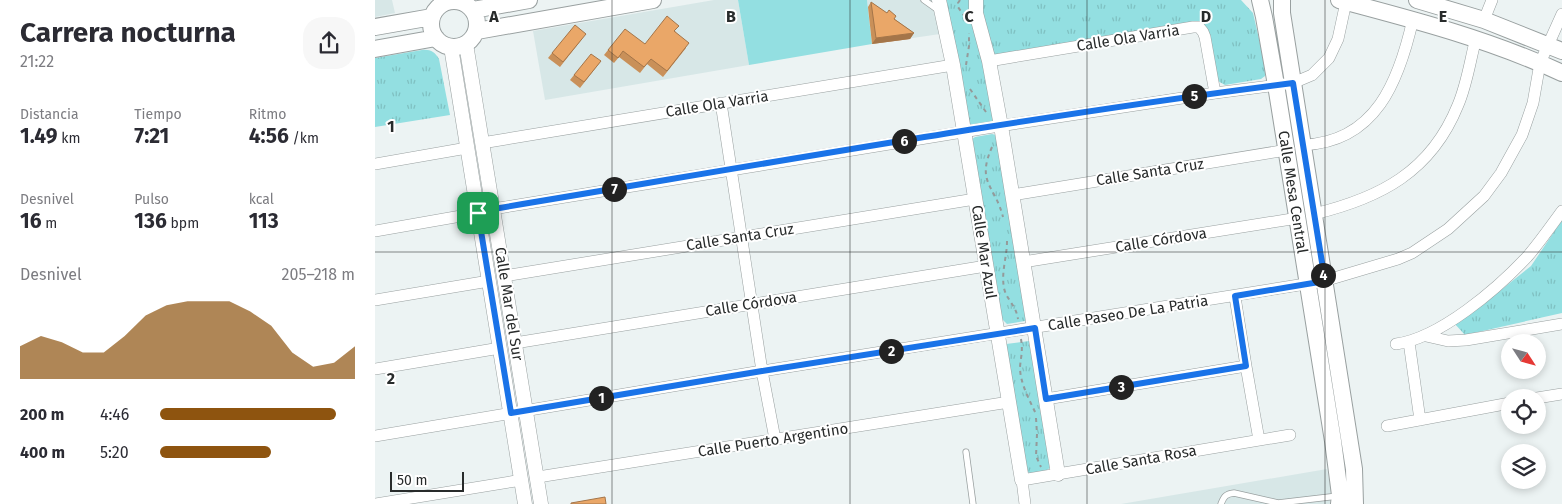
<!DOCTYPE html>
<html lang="es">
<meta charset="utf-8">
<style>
:root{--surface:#fff;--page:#f7f7f7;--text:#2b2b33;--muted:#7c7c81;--accent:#8e540f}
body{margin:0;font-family:"Fira Sans",sans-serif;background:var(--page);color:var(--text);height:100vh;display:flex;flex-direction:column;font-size:19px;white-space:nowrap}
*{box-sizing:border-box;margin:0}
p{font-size:16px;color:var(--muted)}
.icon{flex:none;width:28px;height:28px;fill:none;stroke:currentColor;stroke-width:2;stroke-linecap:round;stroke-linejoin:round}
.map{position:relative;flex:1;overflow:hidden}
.side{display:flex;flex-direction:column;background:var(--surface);width:375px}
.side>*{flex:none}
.needle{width:32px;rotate:126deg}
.tools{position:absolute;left:1126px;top:334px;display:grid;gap:10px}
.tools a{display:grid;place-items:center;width:45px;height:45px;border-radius:50%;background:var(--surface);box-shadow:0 2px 8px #0003;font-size:25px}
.scale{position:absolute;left:15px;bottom:12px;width:74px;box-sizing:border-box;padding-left:5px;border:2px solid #282b2b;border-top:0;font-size:14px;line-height:18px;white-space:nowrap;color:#282b2b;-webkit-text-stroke:4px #fff;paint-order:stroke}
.pin{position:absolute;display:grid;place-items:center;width:42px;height:42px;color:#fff;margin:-21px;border-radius:10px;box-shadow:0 2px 8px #0006}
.km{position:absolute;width:25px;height:25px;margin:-12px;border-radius:50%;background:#222;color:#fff;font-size:14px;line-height:25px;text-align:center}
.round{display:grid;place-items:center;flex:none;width:52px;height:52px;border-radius:20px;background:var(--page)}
.summary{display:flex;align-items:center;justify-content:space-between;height:85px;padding:0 20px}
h1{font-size:28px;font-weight:700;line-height:38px}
.metrics{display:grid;grid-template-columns:repeat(3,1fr);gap:8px;height:85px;padding:5px 20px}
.metrics div{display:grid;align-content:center}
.metrics b{font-size:21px;font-weight:700}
.metrics small{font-size:14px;font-weight:400}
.metrics p{font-size:14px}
.chart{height:140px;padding:10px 20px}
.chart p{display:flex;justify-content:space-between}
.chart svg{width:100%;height:90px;margin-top:5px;fill:var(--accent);opacity:.7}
ul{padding:0 20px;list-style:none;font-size:16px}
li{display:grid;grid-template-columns:80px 60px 1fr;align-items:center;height:38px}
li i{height:12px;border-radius:6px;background:var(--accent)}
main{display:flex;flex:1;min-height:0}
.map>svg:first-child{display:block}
</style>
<main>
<section class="side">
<div class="summary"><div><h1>Carrera nocturna</h1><p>21:22</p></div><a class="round"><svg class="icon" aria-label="share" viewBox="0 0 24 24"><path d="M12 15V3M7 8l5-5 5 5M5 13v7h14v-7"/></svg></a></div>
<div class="metrics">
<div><p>Distancia</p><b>1.49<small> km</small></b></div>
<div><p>Tiempo</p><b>7:21</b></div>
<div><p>Ritmo</p><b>4:56<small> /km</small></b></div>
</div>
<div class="metrics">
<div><p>Desnivel</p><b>16<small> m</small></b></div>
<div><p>Pulso</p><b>136<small> bpm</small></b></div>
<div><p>kcal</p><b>113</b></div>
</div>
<div class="chart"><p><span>Desnivel</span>205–218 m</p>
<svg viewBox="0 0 160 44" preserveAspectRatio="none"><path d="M0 44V28L10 23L20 26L30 31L40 31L50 23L60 13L70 8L80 6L90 6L100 6L110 11L120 18L130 31L140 38L150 36L160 28V44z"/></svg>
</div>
<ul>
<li><b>200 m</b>4:46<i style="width:90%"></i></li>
<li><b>400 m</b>5:20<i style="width:57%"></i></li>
</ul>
</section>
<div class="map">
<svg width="1187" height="504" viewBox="0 0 1187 504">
<defs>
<pattern id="park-tufts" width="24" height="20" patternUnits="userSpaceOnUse" patternTransform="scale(1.25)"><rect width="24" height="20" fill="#93dfe1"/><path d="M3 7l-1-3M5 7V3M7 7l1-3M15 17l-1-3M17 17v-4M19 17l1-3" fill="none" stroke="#7fc0c1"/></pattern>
</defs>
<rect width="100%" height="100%" fill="#ecf3f3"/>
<path fill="#d7e7e7" d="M0,0H17L20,13L0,17Z
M339,0H363L374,65L170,100L158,31Z
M492,0H560L565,34L497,44Z
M952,469L956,490L955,504H746Z"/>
<path fill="#93dfe1" d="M363,0H492L497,44L374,65Z"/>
<path fill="url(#park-tufts)" d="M569,0H597L619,121L593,127Z
M607,0H866L878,13L891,69L890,76L886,79L850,85L841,80L832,29L620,55C608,36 607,22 607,0Z
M47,50C55,49 60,52 64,59L75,115L0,127V58Z
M617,134L621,135L652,315L650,321L632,324L625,317L596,140L600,137Z
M1187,220V313L1090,335L1079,323L1126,290L1156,266Z
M654,341L677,466C670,473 659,476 650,471L631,344Z"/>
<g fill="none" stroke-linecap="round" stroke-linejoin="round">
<defs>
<path id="service" d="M549,0L563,10
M591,452L598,504
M846,504C849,496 851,494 859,493L903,503L963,496"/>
<path id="minor" d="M1109,20L1117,0
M614,61L818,27H824L828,32L830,37L840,93
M346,103L387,371L400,439
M107,143L578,65
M928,145C1001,142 1024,81 1038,19
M0,164L92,148
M637,195L912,150
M939,214C1005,198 1056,172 1083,105C1092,84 1095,61 1101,38
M0,231L103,213L118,209L618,127L840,93L918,83L937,75L954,58L963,39L971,2
M648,262L923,218
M129,276L600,199
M860,297L871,366L884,440
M0,300L114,281
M1051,336L1073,341L1091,340L1187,324
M1034,342L1045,420
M140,343L611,266
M1021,344C1065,338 1122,289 1152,257C1165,242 1176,226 1187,211
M0,369L125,348
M1162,398L1187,394
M671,399L871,366
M1012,426L1135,403
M0,436L387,371L949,281L1023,259L1037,253L1073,229L1109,196L1126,173L1147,135L1158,103L1165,63L1187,14
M163,477L634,402
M0,504L147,480
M650,504L647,480L915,435"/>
<path id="tertiary" d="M66,0L67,5
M83,0L84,1
M564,0L578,65L647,480
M601,0V13L614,61L626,126L683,474
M91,44L166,504
M76,47L150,504"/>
<path id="secondary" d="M885,0L889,17L901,85L958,441L965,495L964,504
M907,0V13L979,469L980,504
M964,0C1040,20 1116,40 1187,73
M1042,0L1109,20L1187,51
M56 24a23 23 0 1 1 46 0a23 23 0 1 1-46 0Z
M98,10L154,0
M0,27L57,17
M102,31L278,0
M0,49L61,38"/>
</defs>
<use href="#service" stroke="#99a0a0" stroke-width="7"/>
<use href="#minor" stroke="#99a0a0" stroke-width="12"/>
<use href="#tertiary" stroke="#99a0a0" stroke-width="15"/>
<use href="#secondary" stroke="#99a0a0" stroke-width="18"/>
<path stroke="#949a9a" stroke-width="2" stroke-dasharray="4 4" stroke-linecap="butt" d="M585,0L583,3V7L590,17
M591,65L594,46V33
M595,89L611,112
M617,147C601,183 620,185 628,217
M632,241C632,257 626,272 629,288C631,299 641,305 643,319
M646,339C648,352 646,355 645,367C645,383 654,399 661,414
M661,418L662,434L661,456L666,467"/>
<use href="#service" stroke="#fff" stroke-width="5.5"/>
<use href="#minor" stroke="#fff" stroke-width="11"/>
<use href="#tertiary" stroke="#fff" stroke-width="14"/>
<use href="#secondary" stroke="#fff" stroke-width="16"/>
</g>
<path fill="#c99059" d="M496,2L539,33L535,39L497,44L493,7Z
M300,31L311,48L288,77L272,64L265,73L244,57L239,63L229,55L233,50L270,44Z
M207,39L185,67L173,58L177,53Z
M226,61L205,88L195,80L199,75Z"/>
<path fill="#a47549" d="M539,33L535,39L497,44L501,38Z"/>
<path fill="#eaa768" stroke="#a47549" d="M496,2L512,13L514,10L521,16L519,19L539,33L501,38Z
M292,16L304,26L299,31L314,43L292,71L276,59L269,67L248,51L243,58L233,50L250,29L270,44Z
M200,25L211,34L188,62L177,53Z
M216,54L226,61L209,82L199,75Z
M230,497L231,504H196V503Z"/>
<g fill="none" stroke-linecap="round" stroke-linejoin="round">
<defs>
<path id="route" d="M918,83L950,281L860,296L871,366L671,399L660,328L387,371L136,413L103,213L118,209C384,165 650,117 918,83Z"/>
</defs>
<use href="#route" stroke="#fff" stroke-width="10"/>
<use href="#route" stroke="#1a73e8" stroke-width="6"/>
</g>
<path fill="none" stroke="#282b2b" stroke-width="1" stroke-opacity="0.55" d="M237,0V504M475,0V504M712,0V504M950,0V504M0,252H1187"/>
<g text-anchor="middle" stroke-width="4" stroke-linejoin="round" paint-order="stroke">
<g font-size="15" fill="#282b2b" stroke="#fff">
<text transform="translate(753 38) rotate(-9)" y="5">Calle Ola Varria</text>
<text transform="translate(342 104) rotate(-9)" y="5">Calle Ola Varria</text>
<text transform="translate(775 172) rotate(-9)" y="5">Calle Santa Cruz</text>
<text transform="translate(918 192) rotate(81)" y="5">Calle Mesa Central</text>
<text transform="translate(365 237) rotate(-9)" y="5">Calle Santa Cruz</text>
<text transform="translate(786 240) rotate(-9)" y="5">Calle Córdova</text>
<text transform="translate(609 252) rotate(81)" y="5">Calle Mar Azul</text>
<text transform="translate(134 304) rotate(81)" y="5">Calle Mar del Sur</text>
<text transform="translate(376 304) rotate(-9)" y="5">Calle Córdova</text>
<text transform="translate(753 313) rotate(-9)" y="5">Calle Paseo De La Patria</text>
<text transform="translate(398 440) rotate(-9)" y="5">Calle Puerto Argentino</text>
<text transform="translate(766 460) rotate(-10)" y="5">Calle Santa Rosa</text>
</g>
</g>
<g font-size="16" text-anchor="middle" font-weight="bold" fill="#282b2b" stroke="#fff" stroke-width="4" stroke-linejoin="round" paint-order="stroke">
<text x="119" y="22">A</text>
<text x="356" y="22">B</text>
<text x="594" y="22">C</text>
<text x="831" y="22">D</text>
<text x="1068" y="22">E</text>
<text x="16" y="132">1</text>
<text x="16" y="384">2</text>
</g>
</svg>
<div class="tools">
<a><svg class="needle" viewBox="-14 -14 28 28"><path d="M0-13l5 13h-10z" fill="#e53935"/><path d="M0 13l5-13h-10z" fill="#7c7c81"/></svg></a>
<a><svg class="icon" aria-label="locate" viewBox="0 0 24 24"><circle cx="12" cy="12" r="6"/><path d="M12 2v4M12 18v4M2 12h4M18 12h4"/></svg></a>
<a><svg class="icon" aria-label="layers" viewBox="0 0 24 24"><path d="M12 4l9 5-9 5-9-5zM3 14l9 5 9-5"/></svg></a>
</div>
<div class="scale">50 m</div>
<div class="pin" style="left:103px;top:213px;background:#1e9e55"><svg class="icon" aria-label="arrive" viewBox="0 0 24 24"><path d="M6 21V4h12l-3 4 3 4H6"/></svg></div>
<b class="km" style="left:226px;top:398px">1</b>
<b class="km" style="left:516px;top:351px">2</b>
<b class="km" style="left:746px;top:387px">3</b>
<b class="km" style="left:948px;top:275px">4</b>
<b class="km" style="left:819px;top:96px">5</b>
<b class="km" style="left:529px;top:141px">6</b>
<b class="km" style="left:239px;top:189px">7</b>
</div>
</main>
